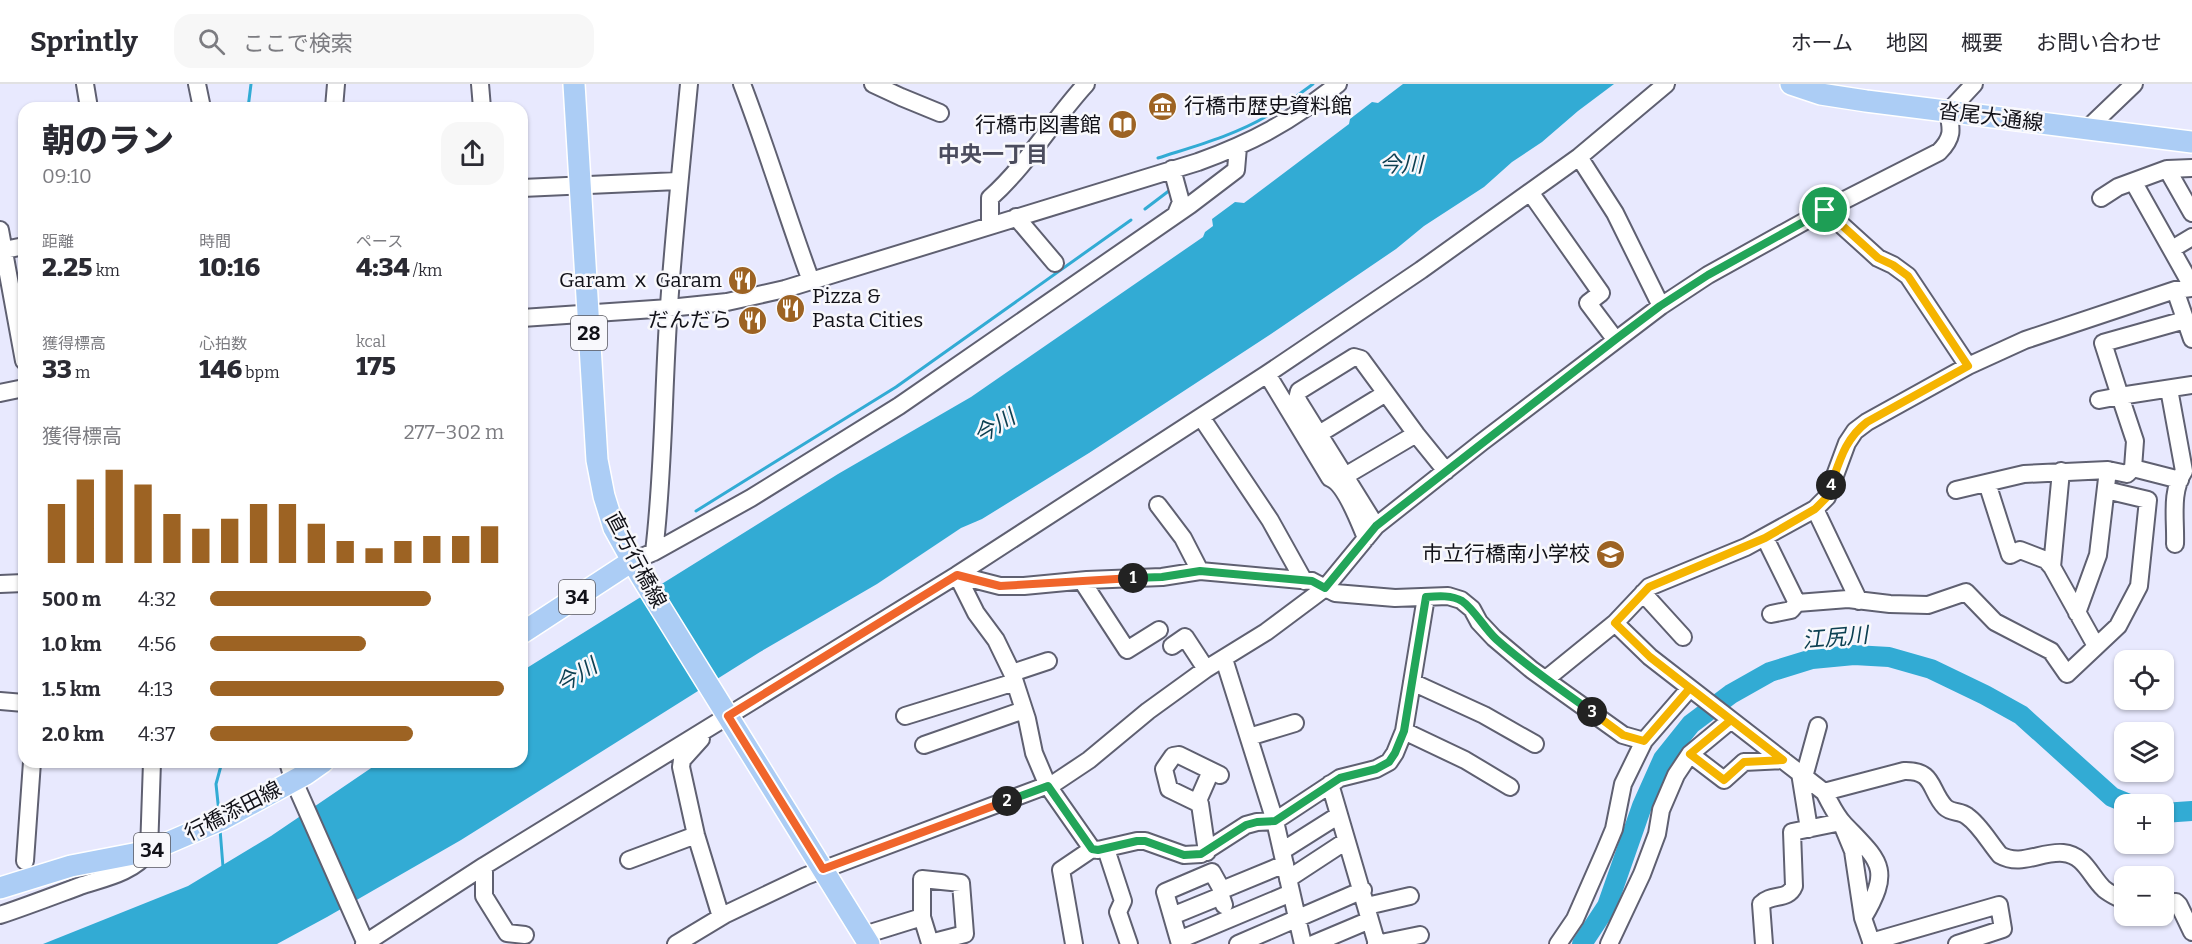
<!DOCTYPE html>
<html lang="ja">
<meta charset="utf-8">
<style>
:root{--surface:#fff;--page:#f7f7f7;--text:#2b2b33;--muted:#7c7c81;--line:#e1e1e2;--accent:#9d6323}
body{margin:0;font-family:Bitter,"Noto Sans JP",serif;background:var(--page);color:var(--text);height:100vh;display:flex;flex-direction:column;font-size:22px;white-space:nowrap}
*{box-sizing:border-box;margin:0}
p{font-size:20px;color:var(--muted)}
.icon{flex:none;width:33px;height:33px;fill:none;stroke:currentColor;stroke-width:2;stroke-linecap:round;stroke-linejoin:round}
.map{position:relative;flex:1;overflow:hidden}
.sheet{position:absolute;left:18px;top:18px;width:510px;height:666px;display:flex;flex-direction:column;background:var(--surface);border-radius:18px;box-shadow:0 2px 4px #0004}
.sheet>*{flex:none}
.fabs{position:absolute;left:2114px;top:566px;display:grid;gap:12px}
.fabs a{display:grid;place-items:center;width:60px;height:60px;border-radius:12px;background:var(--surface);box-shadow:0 2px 4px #0004;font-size:30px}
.pin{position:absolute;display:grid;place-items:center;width:51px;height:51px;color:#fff;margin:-26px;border:3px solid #fff;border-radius:50%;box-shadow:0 2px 6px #0007}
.km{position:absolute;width:30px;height:30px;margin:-15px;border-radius:50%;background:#222;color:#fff;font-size:16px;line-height:30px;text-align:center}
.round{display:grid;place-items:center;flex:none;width:63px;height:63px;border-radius:18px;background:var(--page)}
.summary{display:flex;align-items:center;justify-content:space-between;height:102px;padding:0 24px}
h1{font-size:33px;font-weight:800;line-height:45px}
.metrics{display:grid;grid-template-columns:repeat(3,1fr);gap:9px;height:102px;padding:6px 24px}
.metrics div{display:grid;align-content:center}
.metrics b{font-size:26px;font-weight:800}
.metrics small{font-size:16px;font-weight:400}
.metrics p{font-size:16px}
.chart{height:168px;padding:12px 24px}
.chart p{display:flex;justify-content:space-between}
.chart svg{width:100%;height:108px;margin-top:6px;stroke:var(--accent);stroke-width:6}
ul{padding:0 24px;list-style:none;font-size:20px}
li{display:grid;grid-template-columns:96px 72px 1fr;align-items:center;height:45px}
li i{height:15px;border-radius:8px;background:var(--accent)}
header{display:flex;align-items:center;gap:36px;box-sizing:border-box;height:84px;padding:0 30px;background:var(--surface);border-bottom:2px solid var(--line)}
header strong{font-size:28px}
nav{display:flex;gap:33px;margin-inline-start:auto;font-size:21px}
.search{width:420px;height:54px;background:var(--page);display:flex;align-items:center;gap:15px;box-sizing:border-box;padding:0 21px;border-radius:18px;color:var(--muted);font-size:22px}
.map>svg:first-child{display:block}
</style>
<header>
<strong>Sprintly</strong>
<div class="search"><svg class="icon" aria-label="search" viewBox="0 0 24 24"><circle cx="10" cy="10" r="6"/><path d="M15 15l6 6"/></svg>ここで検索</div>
<nav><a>ホーム</a><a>地図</a><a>概要</a><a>お問い合わせ</a></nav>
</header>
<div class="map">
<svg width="2192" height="860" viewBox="0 0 2192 860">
<rect width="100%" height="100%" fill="#e8e9fe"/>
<path fill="#32abd4" d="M1403,0H1614L1578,27L1542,58L1512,78L1484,103L1424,142L1396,165L1271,250L1089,369L982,435L961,444L877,500L760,568L461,756L327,833L277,860H43L188,802L271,752L380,678H522V587L838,390L971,313L1203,153L1205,148L1213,142L1212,135L1235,118L1244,119L1349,40L1350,35L1372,18L1378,19Z"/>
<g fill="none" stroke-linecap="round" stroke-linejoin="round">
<path stroke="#32abd4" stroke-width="3" d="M248,24L251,0
M1158,74C1195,62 1233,52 1267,32C1283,23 1298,11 1313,0
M1145,125L1170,106
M696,427L896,303L1131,136
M219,729L216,700L222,678
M220,745L223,783"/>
<path stroke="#32abd4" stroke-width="20" d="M2163,729L2192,727
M1582,860L1607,822L1642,722L1663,675L1691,640L1731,610L1770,588L1812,575L1854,571L1889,573L1931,585L1985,611L2021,631L2112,713L2129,720"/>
<defs>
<path id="minor" d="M85,0L89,24
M197,0L202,24
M480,0L482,24
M742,0C767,65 787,132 811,197
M873,0L901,13L940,29
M334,24L336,0
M2087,45L2134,0
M1579,73L1615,129L1661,222
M1172,85L1181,118L1176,130
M2167,85L2192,129
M2134,99L2192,202
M522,104L678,97
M1530,108L1601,209L1588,219L1615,255
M2101,114L2118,103L2167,85L2192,84
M1825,126L1878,174L1893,181L1908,192L1968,282
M1016,133L1055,179
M990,141V114C1028,80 1052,37 1086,0
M0,146L24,277
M2172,165L2192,153
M0,167L24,162
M2175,206L2192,255
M522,234L669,224L727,218L785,205L1198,78C1255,57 1290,38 1338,0
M1267,290L1330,394C1346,400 1359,438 1366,454
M2169,305L2184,387C2170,408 2176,436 2175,460
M0,309L24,304
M2099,316L2120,312L2103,259L2185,236
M1201,333L1270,436L1304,497
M1319,350L1386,309
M2133,384L2180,396
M2108,386L2127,390L2133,384L2135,357L2120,312L2192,301
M1345,392L1416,350
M1987,399L2010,471L2020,466L2046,476L2052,483L2096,562
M1956,406L2024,390L2108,386L2098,471L2077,529
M1158,421L1183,454L1200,487
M1815,425L1859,517
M1376,442L1297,315L1299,307L1354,273L1361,275L1416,350L1446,387
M1765,454L1797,519L1848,515L1890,520L1928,521L1966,508L1995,538L2051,567L2067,590L2118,542L2139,502L2148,416L2106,406
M654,468C664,386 663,304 669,222C674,148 682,74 689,0
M632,477L654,468L751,414L899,322L1190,121L1236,86L1238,63
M2052,483L2061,387
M957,491L1000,502H1024L1087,496L1162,493L1200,487L1312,497L1335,509L1395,514L1448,512L1461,516L1472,525L1479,538L1494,554L1532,586L1623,651L1644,657
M957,491L976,529L996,556L1012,589L1027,635L1034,669L1048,702L1092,765
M1082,497L1127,566L1159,546
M0,500L24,499
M1643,509L1683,553
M1771,530L1791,526L1797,519
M1615,539L1650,573L1824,708C1830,718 1835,731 1844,740C1879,777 1893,784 1863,834L1872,860
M1172,562L1185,553L1206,585
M1224,575L1275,737L1303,860
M1012,589L1048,577
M1546,595L1615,539L1649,503L1746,463L1815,425L1827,413L1847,359L1855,347L1867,338L1968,282L2025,256L2175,206L2192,204
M1412,598L1484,631L1535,660
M0,617L24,619
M905,632L1015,598
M1404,647L1465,676L1510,703
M1249,653L1295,639
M701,655L682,676L681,683L696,751L721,833
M924,661L1024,626
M1690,670L1724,696L1744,678L1783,676
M288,678L293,695L366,860
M1800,689L1809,745
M1804,693L1818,642
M1330,700L1377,860
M1824,708L1904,687C1935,686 1929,706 1945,723C1951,729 1961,727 1967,732C1980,741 1989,758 2000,771C2021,783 2041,767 2063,769C2085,771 2090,792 2104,805C2110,810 2117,813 2124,817
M1197,719L1211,687
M1106,765L1123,817L1118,828L1129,860
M1282,767L1339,731
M1207,768L1200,720L1169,705L1164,685L1173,672L1179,671L1220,691
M629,776L696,751
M25,777L32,678
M484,782V812L507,849L525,851
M1288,795L1346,757
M1222,806L1285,780
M2163,820L2176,818L2179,821L2192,848
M1367,822L1410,812
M0,831C27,822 53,812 80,802C104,794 133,789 149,767L152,678
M1172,832L1221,812L1224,821
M864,851L922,833V795L961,799L965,850L930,859L922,833
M1179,856L1291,809
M1871,858L1999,821L2003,845L1957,860
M364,860L484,782L957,491L1267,290L1421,186L1579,73L1666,0
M676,860L726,830L806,792L1056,698L1089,676L1148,627L1206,585L1266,548L1325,504L1376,442L1482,358L1661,222L1708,191L1825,126L1939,68C1953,54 1952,46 1948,28L1974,0
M1074,860L1061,786L1092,765L1098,766L1137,757H1145L1184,771L1201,770L1246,741L1257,738L1275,737L1340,694L1376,685L1389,678L1395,669L1404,647L1426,513
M1180,860L1165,808L1212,788L1222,806L1221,812
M1238,860L1363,806
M1313,860L1370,836
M1376,860L1420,851
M1558,860L1575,835L1604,769L1614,745L1623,700L1644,657L1690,604
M1609,860L1642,790L1657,750L1661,726L1676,691L1690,670L1731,636
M1764,860L1761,820C1771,809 1788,817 1794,802L1792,748L1841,738L1853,767L1863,834"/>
<path id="major" d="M574,0L597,376L604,412L614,444L639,489L869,860
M1791,0L1821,10L1866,17L2192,58
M522,549L632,477
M0,804L71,782L149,767L223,735L306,690L323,678"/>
</defs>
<use href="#minor" stroke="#5f6071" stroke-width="20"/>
<use href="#major" stroke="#fff" stroke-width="24"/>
<use href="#minor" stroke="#fff" stroke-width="16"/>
<use href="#major" stroke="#accdf5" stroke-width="21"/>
</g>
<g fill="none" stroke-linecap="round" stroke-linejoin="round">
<defs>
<path id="split-1" d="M1133,494L1162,493L1200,487L1312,497L1325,504L1376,442L1616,255L1660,222L1708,191L1825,126"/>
<path id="split-2" d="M1007,717L823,785L728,632L957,491L1000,502L1133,494"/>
<path id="split-3" d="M1007,717L1048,702L1092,765L1098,766L1137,757H1145L1184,771L1201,770L1246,741L1257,738L1275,737L1340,694L1376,685L1389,678L1395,669L1404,647L1426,513C1438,512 1452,511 1462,517C1474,525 1484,544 1496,555C1526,582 1559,604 1592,628"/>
<path id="split-4" d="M1592,628L1623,651L1644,657L1690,604L1783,676L1744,678L1724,696L1690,670L1731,636L1650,573L1615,539L1649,503L1765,454L1815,425L1827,413L1831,401"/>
<path id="split-5" d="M1825,126L1878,174L1893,181L1908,192L1968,282L1867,338C1845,355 1840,376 1831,401"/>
</defs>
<use href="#split-1" stroke="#fff" stroke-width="12"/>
<use href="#split-2" stroke="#fff" stroke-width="12"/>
<use href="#split-3" stroke="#fff" stroke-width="12"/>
<use href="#split-4" stroke="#fff" stroke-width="12"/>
<use href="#split-5" stroke="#fff" stroke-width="12"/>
<use href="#split-1" stroke="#22a559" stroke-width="8"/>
<use href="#split-2" stroke="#f0652b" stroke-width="8"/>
<use href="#split-3" stroke="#22a559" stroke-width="8"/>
<use href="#split-4" stroke="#f5b400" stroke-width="8"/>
<use href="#split-5" stroke="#f5b400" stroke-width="8"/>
</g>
<defs>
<symbol id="museum-disc" viewBox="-11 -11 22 22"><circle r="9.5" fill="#9d6323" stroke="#f8f8fc"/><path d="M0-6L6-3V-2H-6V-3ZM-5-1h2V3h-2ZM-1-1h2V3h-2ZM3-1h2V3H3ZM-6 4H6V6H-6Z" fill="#fff"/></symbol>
<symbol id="library-disc" viewBox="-11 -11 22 22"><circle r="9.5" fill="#9d6323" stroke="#f8f8fc"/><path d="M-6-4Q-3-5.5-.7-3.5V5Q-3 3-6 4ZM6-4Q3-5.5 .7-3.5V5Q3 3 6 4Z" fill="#fff"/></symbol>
<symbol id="restaurant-disc" viewBox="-11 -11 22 22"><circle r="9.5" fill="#9d6323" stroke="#f8f8fc"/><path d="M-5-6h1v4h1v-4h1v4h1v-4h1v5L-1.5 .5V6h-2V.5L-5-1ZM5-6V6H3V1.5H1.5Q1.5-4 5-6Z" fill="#fff"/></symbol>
<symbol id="school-disc" viewBox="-11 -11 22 22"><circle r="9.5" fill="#9d6323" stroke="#f8f8fc"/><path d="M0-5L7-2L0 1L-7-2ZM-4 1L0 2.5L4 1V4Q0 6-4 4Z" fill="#fff"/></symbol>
</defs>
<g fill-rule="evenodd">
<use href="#museum-disc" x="1146" y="6" width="33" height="33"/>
<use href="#library-disc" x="1106" y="24" width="33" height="33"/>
<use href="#restaurant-disc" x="726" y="180" width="33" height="33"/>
<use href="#restaurant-disc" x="774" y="208" width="33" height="33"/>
<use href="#restaurant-disc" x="736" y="220" width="33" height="33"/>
<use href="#school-disc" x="1594" y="454" width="33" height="33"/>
</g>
<g text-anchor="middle" stroke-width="5" stroke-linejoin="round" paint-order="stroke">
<g fill="#f8f8fc" stroke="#56565c" stroke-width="1.5">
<rect x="571" y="232" width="36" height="34" rx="4.5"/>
<rect x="559" y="496" width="36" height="34" rx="4.5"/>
<rect x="134" y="749" width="36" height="34" rx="4.5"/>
</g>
<g font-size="20" font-weight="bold" fill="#111118">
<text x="589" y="256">28</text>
<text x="577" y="520">34</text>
<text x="152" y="773">34</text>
</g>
<g font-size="21" fill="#111118" stroke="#f8f8fc" text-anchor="end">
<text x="1184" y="29" text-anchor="start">行橋市歴史資料館</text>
<text x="1101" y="48">行橋市図書館</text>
<text x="722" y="203">Garam ｘ Garam</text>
<text x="812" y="219" text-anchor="start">Pizza &amp;<tspan x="812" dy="24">Pasta Cities</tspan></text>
<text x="732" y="243">だんだら</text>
<text x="1590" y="477">市立行橋南小学校</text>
</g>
<g font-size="21" fill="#111118" stroke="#f8f8fc">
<text transform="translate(1991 33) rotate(7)" y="7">沓尾大通線</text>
<text transform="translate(636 476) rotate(62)" y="7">直方行橋線</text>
<text transform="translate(233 727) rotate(-27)" y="7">行橋添田線</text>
</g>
<g font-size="22" font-weight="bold" fill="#4b4c5d" stroke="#f8f8fc">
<text x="993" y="78">中央一丁目</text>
</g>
<g font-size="22" font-style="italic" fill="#0d4052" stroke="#f8f8fc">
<text x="1401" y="88">今川</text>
<text transform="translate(994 342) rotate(-31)" y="8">今川</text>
<text transform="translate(1835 553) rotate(-5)" y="8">江尻川</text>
<text transform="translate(576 591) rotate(-31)" y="8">今川</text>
</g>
</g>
</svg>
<div class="fabs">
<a><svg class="icon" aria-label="locate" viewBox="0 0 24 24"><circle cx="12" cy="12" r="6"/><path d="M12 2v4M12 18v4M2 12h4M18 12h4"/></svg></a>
<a><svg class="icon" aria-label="layers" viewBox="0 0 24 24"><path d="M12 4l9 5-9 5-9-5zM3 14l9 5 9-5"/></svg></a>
<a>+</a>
<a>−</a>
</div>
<div class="pin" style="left:1825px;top:126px;background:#1e9e55"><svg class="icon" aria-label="arrive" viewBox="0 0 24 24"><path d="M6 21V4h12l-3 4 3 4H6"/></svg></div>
<b class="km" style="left:1133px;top:494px">1</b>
<b class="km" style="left:1007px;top:717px">2</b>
<b class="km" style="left:1592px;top:628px">3</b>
<b class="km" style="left:1831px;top:401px">4</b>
<section class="sheet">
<div class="summary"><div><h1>朝のラン</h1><p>09:10</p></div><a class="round"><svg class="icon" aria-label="share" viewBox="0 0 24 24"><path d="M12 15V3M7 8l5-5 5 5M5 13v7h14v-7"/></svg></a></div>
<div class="metrics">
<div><p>距離</p><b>2.25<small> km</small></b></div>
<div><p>時間</p><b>10:16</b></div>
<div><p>ペース</p><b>4:34<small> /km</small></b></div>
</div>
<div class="metrics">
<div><p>獲得標高</p><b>33<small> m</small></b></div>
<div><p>心拍数</p><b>146<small> bpm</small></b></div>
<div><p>kcal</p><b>175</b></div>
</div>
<div class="chart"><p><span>獲得標高</span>277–302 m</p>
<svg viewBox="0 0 160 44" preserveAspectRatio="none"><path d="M5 44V20M15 44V10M25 44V6M35 44V12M45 44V24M55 44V30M65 44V26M75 44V20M85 44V20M95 44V28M105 44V35M115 44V38M125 44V35M135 44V33M145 44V33M155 44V29"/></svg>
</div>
<ul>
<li><b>500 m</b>4:32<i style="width:75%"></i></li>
<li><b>1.0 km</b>4:56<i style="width:53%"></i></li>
<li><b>1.5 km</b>4:13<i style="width:100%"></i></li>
<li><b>2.0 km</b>4:37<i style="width:69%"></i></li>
</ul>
</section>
</div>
